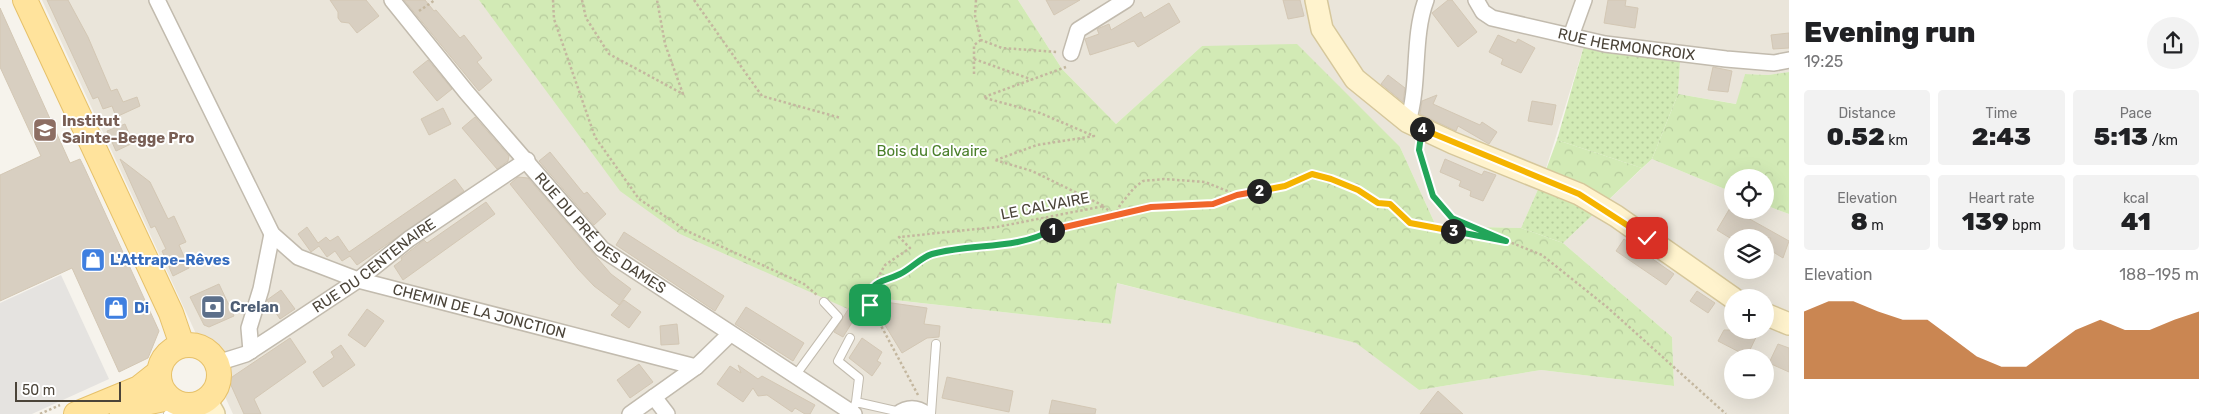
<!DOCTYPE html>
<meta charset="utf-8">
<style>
:root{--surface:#fff;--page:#f2f2f2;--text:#202124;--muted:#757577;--accent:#b45309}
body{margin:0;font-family:Rubik,sans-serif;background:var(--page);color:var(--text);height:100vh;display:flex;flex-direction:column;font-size:19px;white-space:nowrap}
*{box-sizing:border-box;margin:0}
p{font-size:16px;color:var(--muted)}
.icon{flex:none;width:28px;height:28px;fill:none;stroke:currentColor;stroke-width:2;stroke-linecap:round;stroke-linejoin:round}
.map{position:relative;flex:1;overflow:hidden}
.panel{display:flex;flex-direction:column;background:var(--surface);width:425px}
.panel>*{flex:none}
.buttons{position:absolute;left:1724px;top:169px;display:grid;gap:10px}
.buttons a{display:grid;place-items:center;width:50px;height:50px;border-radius:50%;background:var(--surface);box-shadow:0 5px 20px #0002;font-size:25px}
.scale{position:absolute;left:15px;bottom:12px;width:106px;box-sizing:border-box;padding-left:5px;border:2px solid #4b4439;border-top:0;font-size:14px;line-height:18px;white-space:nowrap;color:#4b4439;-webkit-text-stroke:4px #fff;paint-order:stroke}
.pin{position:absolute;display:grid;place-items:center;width:42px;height:42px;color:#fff;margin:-21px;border-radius:10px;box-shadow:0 2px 8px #0006}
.km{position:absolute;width:25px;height:25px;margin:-12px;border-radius:50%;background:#222;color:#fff;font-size:14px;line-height:25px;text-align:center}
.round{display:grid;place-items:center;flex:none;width:52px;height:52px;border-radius:26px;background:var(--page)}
.overview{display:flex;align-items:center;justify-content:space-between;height:85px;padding:0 15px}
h1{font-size:28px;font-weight:800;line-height:38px}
.figures{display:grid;grid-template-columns:repeat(3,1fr);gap:8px;height:85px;padding:5px 15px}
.figures div{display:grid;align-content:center;border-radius:5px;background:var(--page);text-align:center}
.figures b{font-size:25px;font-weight:800}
.figures small{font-size:14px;font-weight:400}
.figures p{font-size:14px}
.chart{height:140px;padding:10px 15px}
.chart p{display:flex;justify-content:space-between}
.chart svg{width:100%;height:90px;margin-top:5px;fill:var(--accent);opacity:.7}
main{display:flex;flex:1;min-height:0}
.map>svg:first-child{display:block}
</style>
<main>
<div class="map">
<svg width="1789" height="414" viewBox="0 0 1789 414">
<defs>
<pattern id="grass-dots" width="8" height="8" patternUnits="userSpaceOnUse" patternTransform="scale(1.25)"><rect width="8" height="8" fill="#d2eab5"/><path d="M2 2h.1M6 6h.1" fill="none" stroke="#b6ca9c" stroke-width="1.8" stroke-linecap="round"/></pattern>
<pattern id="forest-crowns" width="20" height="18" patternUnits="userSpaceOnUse" patternTransform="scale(1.25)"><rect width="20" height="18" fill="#d2eab5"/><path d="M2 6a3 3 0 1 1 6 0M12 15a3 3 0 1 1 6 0" fill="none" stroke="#b6ca9c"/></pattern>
</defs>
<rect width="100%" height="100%" fill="#f6f3ec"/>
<path fill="#eae5da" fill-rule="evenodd" d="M42,0H479L848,309L857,296L1111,324L1116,283L1357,343L1419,390L1541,370L1674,386L1672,337L1563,243L1652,159L1732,192V210H1765V205L1789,214V414H233ZM1732,238H1765V270H1732ZM1732,298H1765V330H1732ZM1732,358H1765V390H1732Z
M1018,0H1789V72L1768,75L1745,74L1737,104L1678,94L1680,61L1584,46L1543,178L1521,228L1436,226L1400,147L1202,46L1116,124L1062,69Z"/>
<path fill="url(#grass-dots)" d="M1584,46L1680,62L1678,94L1652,159L1642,168L1557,140Z
M1543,178L1601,207L1563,243L1521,228Z"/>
<path fill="url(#forest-crowns)" d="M479,0H1018L1062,69L1116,124L1202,46L1297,44L1400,147L1436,226L1521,228L1563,243L1672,337L1674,386L1541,370L1419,390L1356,343L1117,283L1111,324L858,296L848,309L680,234L620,191Z
M1789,72V214L1765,205V178H1732V192L1652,159L1678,94L1736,104L1745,74L1768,75Z
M1557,140L1642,168L1601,207L1543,178Z"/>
<path fill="#e5e3e0" d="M61,275L109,379L32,414H0V303Z"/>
<path fill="#d8cfc1" stroke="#d3c7b4" d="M47,0H68L88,37L111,91L117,89L123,102L137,97L140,106L116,117L112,106L103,109L98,97L93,99Z
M330,0H366L379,16L357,33L349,23L341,22L338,18V12Z
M404,0H425L434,11L436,10L460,38L464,35L482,58L477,62L492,80L479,91Z
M1046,0H1080L1054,15Z
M1283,0H1300L1304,16L1288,19Z
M1448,0H1452L1477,32L1458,47L1432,13Z
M1608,0H1626L1625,6L1638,8L1635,28L1604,23Z
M1169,3L1180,22L1138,47L1134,41L1090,55L1085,39L1099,34L1097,29L1109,24L1111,30L1141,12L1144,18Z
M0,8L70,163L80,159L84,167L159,331L148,358L119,372L72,268L0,301V175L41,156L0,67Z
M1789,33V48L1773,49L1771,35Z
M1498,35L1516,43L1518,39L1535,48L1521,73L1501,64L1503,59L1489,52Z
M428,60L452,89L437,101L413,72Z
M1713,67L1732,71L1728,92L1708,90Z
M1388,75L1405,88L1403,102L1381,84Z
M1437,95L1433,104L1480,125L1482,122L1497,132L1489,144L1458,126L1456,131L1420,114L1422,101Z
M1532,101L1556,105L1552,125L1528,121Z
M443,108L451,124L429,135L421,119Z
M475,117L509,156L508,161L497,169L462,128Z
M125,124L133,143L116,151L107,131Z
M550,152L584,194L587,192L606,214L594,225L539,161Z
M120,159L150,182L168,219L174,216L186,242L179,245L189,268L173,276L162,251L166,249L155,226L151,228Z
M1445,159L1482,175L1484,171L1496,175L1483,201L1470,196L1471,191L1459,186L1461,181L1440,172Z
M518,177L528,178L611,274L631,289L619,305L594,286L578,269L510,184Z
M455,179L464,191L357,265L350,256L342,261L335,251L327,257L319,246L311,252L298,234L307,227L318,243L326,237L330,241L338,236L349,252Z
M486,202L495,214L403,280L394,266L402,260L401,258L424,240L427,243Z
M1730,208L1789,241L1783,258L1765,247L1771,238H1730L1717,230Z
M624,232L724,296L715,311L616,245Z
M1624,239L1674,274L1666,285L1616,251Z
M219,284L234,316L209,327L204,325L190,297Z
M281,290L295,309L280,319L267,300Z
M1697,291L1715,303L1708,313L1690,301Z
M624,300L641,312L629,328L611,315Z
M854,300L863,305L843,337L834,332Z
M878,301L927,308L924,324L940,326L939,337L927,338L902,353L874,307Z
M746,307L804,343L793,361L735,324Z
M367,309L384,321L365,347L348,335Z
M677,324L679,344L661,345L660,326Z
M1724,330H1752L1758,333L1747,356L1718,341Z
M290,338L306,362L254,399L261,414H244L230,383L232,377Z
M862,338L882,352L877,361L881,363L872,376L849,358Z
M1778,344L1789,348V372L1769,363Z
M341,345L355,365L323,387L313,372L334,357L331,352Z
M639,364L653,382L630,398L617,380Z
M738,365L758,379L762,376L815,405L810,414H805L795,408L792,412L767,395L758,396L753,388L743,402L717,384L730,366L741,373Z
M947,377L1013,391L1009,412L942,398Z
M1438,391L1463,414H1420Z
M1052,400L1096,409L1095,414H1049Z"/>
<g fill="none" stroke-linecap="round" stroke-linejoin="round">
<defs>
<path id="service" d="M850,338L838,361L859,378L856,402
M795,376L838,317L824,302
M855,405L856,402L900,412
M168,414L186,405
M931,414L936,344"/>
<g id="minor">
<path id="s1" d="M157,0L272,234L298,257L358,280L696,367"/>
<path id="s2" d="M392,0L467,93L602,249L854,414"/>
<path id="s3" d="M1476,0L1483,12L1492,18L1605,44L1726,59L1774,63L1789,60"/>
<path d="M1571,36L1584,0"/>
<path d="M1071,53L1078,30L1126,0"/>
<path d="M1408,122C1420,82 1412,38 1426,0"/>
<path d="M251,351L249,328L261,289L272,234"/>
<path id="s4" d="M217,363L246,354L272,337L358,280L409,239L527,160"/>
<path d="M654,397L667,414"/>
<path d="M630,414L696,367L730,334"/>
<path d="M898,414C907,407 917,407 926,414"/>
</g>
<path id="secondary" d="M1316,0L1322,29L1355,79L1408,122L1453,143L1579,194L1616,216L1733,298
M1765,314L1789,324
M206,400L214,414"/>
<path id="primary" d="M25,0L171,313L182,345
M159 375a30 30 0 1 1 60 0a30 30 0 1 1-60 0Z
M76,414L139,388L158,373
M122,414L145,403L169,398"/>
</defs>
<use href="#service" stroke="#c2bbae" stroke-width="10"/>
<use href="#minor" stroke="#c2bbae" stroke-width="18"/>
<use href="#secondary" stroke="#d6c79b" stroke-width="24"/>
<use href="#primary" stroke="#e6c16a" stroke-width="26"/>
<path stroke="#c4b79f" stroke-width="2.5" stroke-dasharray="2.5 2.5" stroke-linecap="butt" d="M553,0L554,19L595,137L639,199L687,231L804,284L817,295
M582,0L586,18L609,54L683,94L665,44L657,0
M694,0L762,96L841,118
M976,0L975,16L981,40L1002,48L1057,52
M419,11L435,0
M974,59L1033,80
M974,74V45L981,40
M984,97L1066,67
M985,98L1040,113L1094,136L1037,145L996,160
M1420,147L1433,196L1452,218L1502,239
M1102,206L1116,215L1120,205L1134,188L1143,181L1164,179L1205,182L1237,195L1285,186L1312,174L1331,179L1358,190L1379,203L1389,204L1410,223L1506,241
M1507,241L1542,255L1607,307L1726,414
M877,282L899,274L931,254L1037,239L1052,230L1151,207L1213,204L1236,196
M918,395L870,305V292L885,265L910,248L899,237L997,227L1104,206L1032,171L995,160
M40,414L60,405"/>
<use href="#service" stroke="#fff" stroke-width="8"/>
<use href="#minor" stroke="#fff" stroke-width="15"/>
<use href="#secondary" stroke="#fff3cd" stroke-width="21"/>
<use href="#primary" stroke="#ffe39c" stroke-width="24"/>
</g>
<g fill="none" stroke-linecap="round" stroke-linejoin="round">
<defs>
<path id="split-1" d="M870,305C870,278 880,284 900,274C911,269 921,257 932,254C972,243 1016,250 1052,230"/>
<path id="split-2" d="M1052,230L1151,207L1213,204L1237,195L1259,191"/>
<path id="split-3" d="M1259,191L1285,186L1312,174L1331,179L1358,190L1378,203L1390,204L1410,223L1453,231"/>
<path id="split-4" d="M1422,129L1419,150L1433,196L1452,218L1506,241L1453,231"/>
<path id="split-5" d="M1422,129L1579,194L1647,238"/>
</defs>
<use href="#split-1" stroke="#fff" stroke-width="10"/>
<use href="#split-2" stroke="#fff" stroke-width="10"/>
<use href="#split-3" stroke="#fff" stroke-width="10"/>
<use href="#split-4" stroke="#fff" stroke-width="10"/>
<use href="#split-5" stroke="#fff" stroke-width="10"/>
<use href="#split-1" stroke="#22a559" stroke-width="6"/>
<use href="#split-2" stroke="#f0652b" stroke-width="6"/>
<use href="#split-3" stroke="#f5b400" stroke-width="6"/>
<use href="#split-4" stroke="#22a559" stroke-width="6"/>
<use href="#split-5" stroke="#f5b400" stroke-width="6"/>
</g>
<defs>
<symbol id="university-square" viewBox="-11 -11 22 22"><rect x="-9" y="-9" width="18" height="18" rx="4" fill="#8d6e63" stroke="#fff"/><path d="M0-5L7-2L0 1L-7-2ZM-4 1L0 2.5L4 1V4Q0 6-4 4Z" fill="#fff"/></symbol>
<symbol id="shop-square" viewBox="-11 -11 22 22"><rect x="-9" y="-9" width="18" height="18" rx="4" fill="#3f7fe0" stroke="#fff"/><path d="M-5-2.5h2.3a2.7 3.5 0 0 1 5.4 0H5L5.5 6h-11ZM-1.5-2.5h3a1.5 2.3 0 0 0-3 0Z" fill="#fff"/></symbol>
<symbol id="bank-square" viewBox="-11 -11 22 22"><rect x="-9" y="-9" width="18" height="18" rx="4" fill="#5c6f8a" stroke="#fff"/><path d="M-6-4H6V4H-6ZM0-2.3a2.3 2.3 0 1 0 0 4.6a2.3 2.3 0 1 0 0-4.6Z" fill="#fff"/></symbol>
</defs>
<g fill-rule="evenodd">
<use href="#university-square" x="31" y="116" width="28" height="28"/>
<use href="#shop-square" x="79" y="246" width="28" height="28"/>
<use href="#bank-square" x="199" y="293" width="28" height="28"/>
<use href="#shop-square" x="102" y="294" width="28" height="28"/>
</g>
<g text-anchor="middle" stroke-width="4" stroke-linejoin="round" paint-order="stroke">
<g font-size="15" fill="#4b4439" stroke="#fff">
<text dy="5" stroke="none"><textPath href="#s3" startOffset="162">RUE HERMONCROIX</textPath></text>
<text transform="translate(1045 206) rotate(-11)" y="5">LE CALVAIRE</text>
<text dy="5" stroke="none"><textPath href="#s2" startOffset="314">RUE DU PRÉ DES DAMES</textPath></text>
<text dy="5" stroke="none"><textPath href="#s4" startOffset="186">RUE DU CENTENAIRE</textPath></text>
<text dy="5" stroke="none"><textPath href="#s1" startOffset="485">CHEMIN DE LA JONCTION</textPath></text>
</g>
<g font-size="15" font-weight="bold" fill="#785e54" stroke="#fff" text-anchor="start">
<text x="62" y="126">Institut<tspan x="62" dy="17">Sainte-Begge Pro</tspan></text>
</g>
<g font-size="15" fill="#4a7f2a" stroke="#fff">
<text x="932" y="156">Bois du Calvaire</text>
</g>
<g font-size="15" font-weight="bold" fill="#366cbe" stroke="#fff" text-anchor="start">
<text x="110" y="265">L'Attrape-Rêves</text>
<text x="134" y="313">Di</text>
</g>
<g font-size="15" font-weight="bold" fill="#4e5e75" stroke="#fff" text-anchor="start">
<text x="230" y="312">Crelan</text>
</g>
</g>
</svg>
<div class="buttons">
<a><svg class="icon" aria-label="locate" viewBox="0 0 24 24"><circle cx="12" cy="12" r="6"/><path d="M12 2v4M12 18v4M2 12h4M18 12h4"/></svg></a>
<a><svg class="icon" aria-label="layers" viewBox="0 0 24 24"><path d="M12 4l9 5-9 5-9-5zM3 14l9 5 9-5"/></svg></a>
<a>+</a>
<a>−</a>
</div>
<div class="scale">50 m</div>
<div class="pin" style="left:870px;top:305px;background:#1e9e55"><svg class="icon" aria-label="arrive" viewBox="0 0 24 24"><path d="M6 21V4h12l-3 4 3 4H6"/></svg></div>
<div class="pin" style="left:1647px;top:238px;background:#d93025"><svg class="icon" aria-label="check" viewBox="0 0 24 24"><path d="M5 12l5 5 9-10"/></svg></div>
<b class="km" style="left:1052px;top:230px">1</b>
<b class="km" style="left:1259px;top:191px">2</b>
<b class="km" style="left:1453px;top:231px">3</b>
<b class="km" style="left:1422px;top:129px">4</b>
</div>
<section class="panel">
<div class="overview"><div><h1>Evening run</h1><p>19:25</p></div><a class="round"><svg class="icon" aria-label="share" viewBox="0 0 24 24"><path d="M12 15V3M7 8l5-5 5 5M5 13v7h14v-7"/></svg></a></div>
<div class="figures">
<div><p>Distance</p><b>0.52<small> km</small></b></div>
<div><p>Time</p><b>2:43</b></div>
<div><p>Pace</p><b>5:13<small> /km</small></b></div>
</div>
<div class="figures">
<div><p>Elevation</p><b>8<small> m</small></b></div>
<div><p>Heart rate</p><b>139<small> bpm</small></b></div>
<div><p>kcal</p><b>41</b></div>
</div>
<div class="chart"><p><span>Elevation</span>188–195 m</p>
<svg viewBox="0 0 160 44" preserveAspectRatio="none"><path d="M0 44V11L10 6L20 6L30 11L40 15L50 15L60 24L70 33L80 38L90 38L100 29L110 20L120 15L130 20L140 20L150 15L160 11V44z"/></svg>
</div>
</section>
</main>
